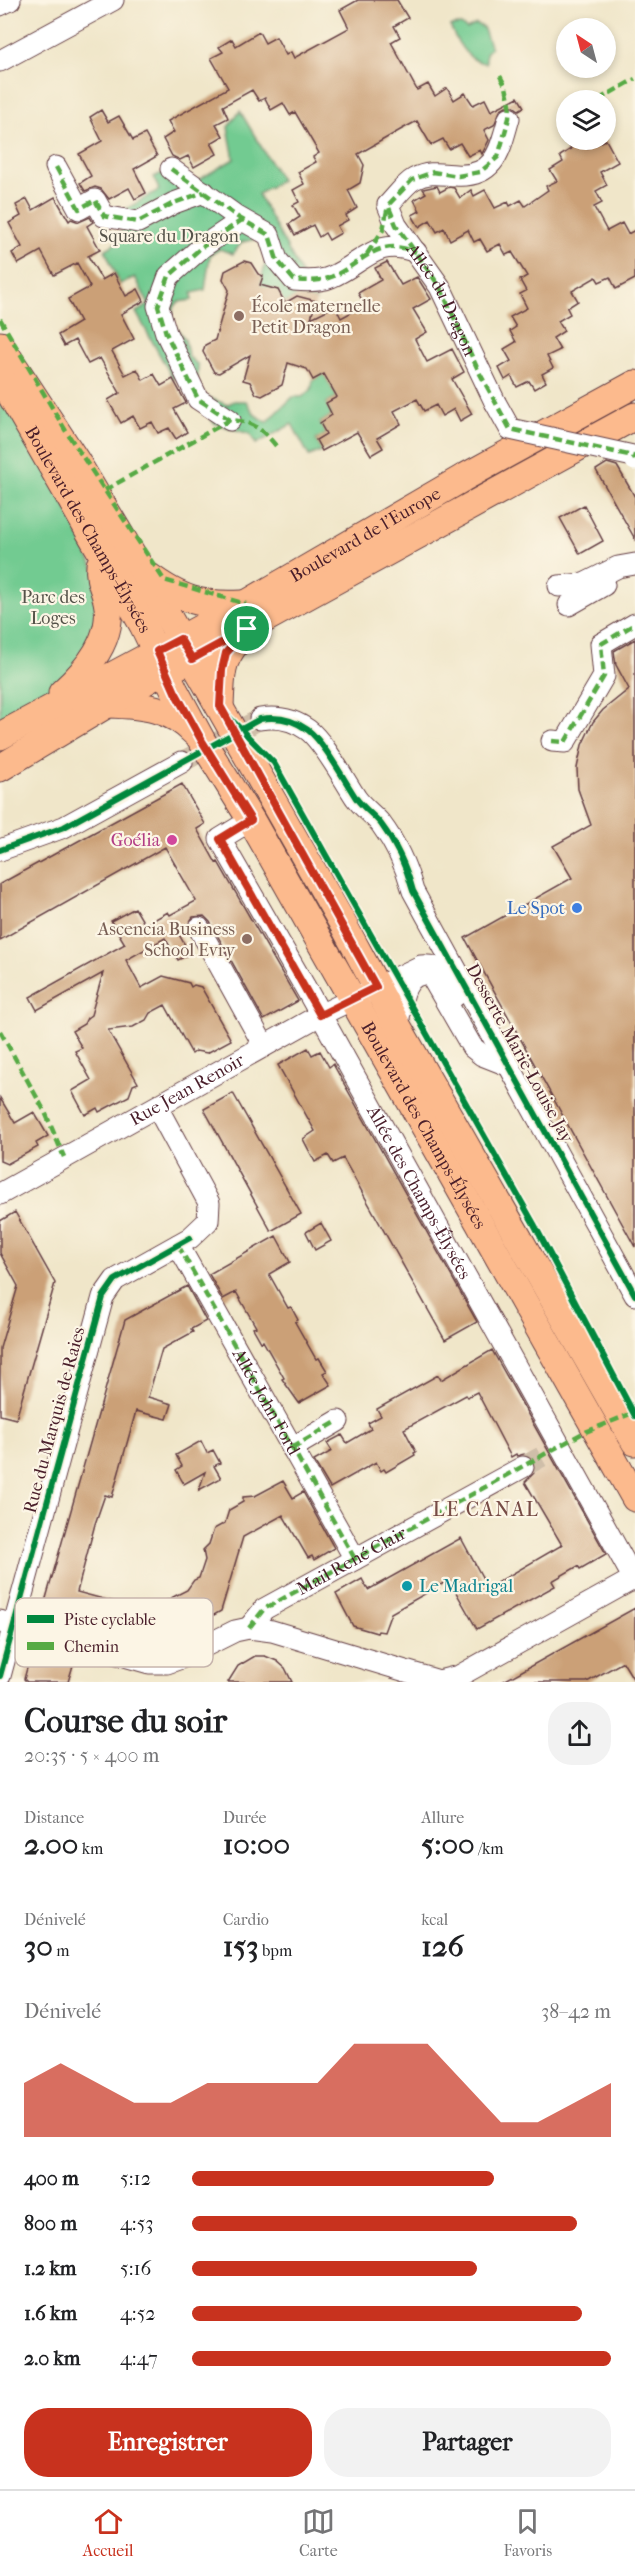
<!DOCTYPE html>
<html lang="fr">
<meta charset="utf-8">
<style>
:root{--surface:#fff;--page:#f2f2f2;--text:#202124;--muted:#757577;--line:#e0e0e0;--accent:#c8321e}
body{margin:0;font-family:"IM FELL French Canon",serif;background:var(--page);color:var(--text);height:100vh;display:flex;flex-direction:column;font-size:22px;white-space:nowrap}
*{box-sizing:border-box;margin:0}
p{font-size:20px;color:var(--muted)}
.icon{flex:none;width:33px;height:33px;fill:none;stroke:currentColor;stroke-width:2;stroke-linecap:round;stroke-linejoin:round}
.map{position:relative;height:1682px;overflow:hidden}
.drawer{display:flex;flex-direction:column;background:var(--surface);flex:1}
.drawer>*{flex:none}
.needle{width:39px;rotate:324deg}
.tools{position:absolute;left:556px;top:18px;display:grid;gap:12px}
.tools a{display:grid;place-items:center;width:60px;height:60px;border-radius:50%;background:var(--surface);box-shadow:0 3px 9px #0003;font-size:30px}
.pin{position:absolute;display:grid;place-items:center;width:51px;height:51px;color:#fff;margin:-26px;border:3px solid #fff;border-radius:50%;box-shadow:0 2px 6px #0007}
.round{display:grid;place-items:center;flex:none;width:63px;height:63px;border-radius:24px;background:var(--page)}
.headline{display:flex;align-items:center;justify-content:space-between;height:102px;padding:0 24px}
h1{font-size:33px;font-weight:700;line-height:45px}
.stats{display:grid;grid-template-columns:repeat(3,1fr);gap:9px;height:102px;padding:6px 24px}
.stats div{display:grid;align-content:center}
.stats b{font-size:30px;font-weight:700}
.stats small{font-size:16px;font-weight:400}
.stats p{font-size:16px}
.chart{height:168px;padding:12px 24px}
.chart p{display:flex;justify-content:space-between}
.chart svg{width:100%;height:108px;margin-top:6px;fill:var(--accent);opacity:.7}
.action{display:flex;gap:12px;margin-top:auto;padding:12px 24px}
.action a{flex:1;height:69px;border-radius:24px;background:var(--accent);color:#fff;font-size:24px;font-weight:700;line-height:69px;text-align:center}
.action a+a{background:var(--page);color:var(--text)}
ul{padding:0 24px;list-style:none;font-size:20px}
li{display:grid;grid-template-columns:96px 72px 1fr;align-items:center;height:45px}
li i{height:15px;border-radius:8px;background:var(--accent)}
.menu{display:flex;justify-content:space-around;align-items:center;height:84px;border-top:2px solid var(--line);background:var(--surface);font-size:16px;color:var(--muted)}
.menu a{display:grid;justify-items:center;gap:3px}
.menu .on{color:var(--accent)}
.map>svg:first-child{display:block}
</style>
<div class="map">
<svg width="635" height="1682" viewBox="0 0 635 1682">
<rect width="100%" height="100%" fill="#fcf5e5"/>
<filter id="ink" filterUnits="userSpaceOnUse"><feTurbulence type="fractalNoise" baseFrequency=".0167" numOctaves="2"/><feDisplacementMap in="SourceGraphic" scale="12" xChannelSelector="R" yChannelSelector="G"/><feConvolveMatrix kernelMatrix="1 2 1 2 8 2 1 2 1" color-interpolation-filters="sRGB"/></filter>
<filter id="wash" filterUnits="userSpaceOnUse"><feTurbulence type="fractalNoise" baseFrequency=".008" numOctaves="4" result="noise"/><feDisplacementMap in="SourceGraphic" scale="24" xChannelSelector="R" yChannelSelector="G"/><feGaussianBlur stdDeviation="1.35" result="paint"/><feColorMatrix in="noise" values="0 0 0 0 0 0 0 0 0 0 0 0 0 0 0 0 0 1.4 0 .05"/><feComposite in="paint" operator="in"/></filter>
<g filter="url(#wash)">
<rect width="100%" height="100%" fill="#f0e6c9"/>
<path fill="#72cb91" stroke="#5e755e" stroke-width="1.5" d="M476,24L483,27L491,48L486,53V63C468,63 456,40 450,26L461,25L467,29Z
M240,111L281,180L258,194L316,301L297,296L285,303L260,285L269,248L257,239L242,242L233,254L220,249L210,255L205,290L192,293V300L178,302L173,309L171,321L185,339L188,356L198,365L197,393L227,405L234,401H246L255,415L267,422L293,397H302L311,390L313,380L324,374L337,397L326,403L332,415L320,423L326,434L316,440L322,451L309,456L292,424L256,444L250,434L214,423L179,375L173,379L136,312L149,305L135,277L120,284L105,250L125,237L114,216L159,190L154,177L177,166L188,186L234,159L228,127Z
M0,376L34,435L98,578L97,655L0,736Z"/>
<g id="blocks">
<path fill="#cba077" d="M358,0H397L408,18L394,26L400,37L391,42L417,90L428,84L435,96L447,88L454,100L465,93L473,105L485,99L491,111L518,97L524,107L519,110L513,106H506L501,109L494,125L484,130L489,140L482,154L480,150L468,156L460,143L449,149L443,139L431,145L417,121L402,129L358,154L364,165L360,183L348,190L357,208L346,215L348,220L337,226L341,233L329,240L325,233L319,237L313,225L295,235L289,224L300,217L293,205L299,202L293,190L304,184L298,172L316,162L313,157L319,153L295,112L290,115L283,103L271,110L265,98L259,101L252,90L223,106L228,118L216,124L223,136L211,143L217,154L194,167L188,156L180,160L172,156L163,139L174,132L168,121L228,88L211,58L223,52L219,47L232,39L236,46L259,32L265,43L276,37L286,55L291,52L294,58L349,28L340,10Z
M101,110L108,122L119,116L133,140L145,134L157,156L134,169L146,193L135,199L129,188L109,199L101,189L95,187L85,191L80,183L91,176L79,154L102,141L90,117Z
M566,140H582L587,148L606,140L618,162L600,172L607,185L596,191L602,203L594,207L607,231L622,223L628,234L635,230V279L616,289L610,277L599,282L596,277L572,291L578,301L567,308L570,314L558,321L564,331L553,338L560,350L547,356L553,368L542,374L546,382L534,389L529,381L517,387L511,376L505,380L499,368L511,361L504,349L516,342L510,331L516,327L510,317L527,308L520,294L526,291L520,280L527,276L512,252L506,255L500,244L487,251L480,239L474,242L468,230L450,240L444,228L437,232L430,220L419,227L412,215L420,211L414,200L426,193L423,189L437,186L440,192L449,187L454,188L460,198L471,190L474,196L485,190L495,208L508,202L510,206L521,200L525,206L548,190L546,186L557,181L550,170L563,162L560,156L571,149Z
M55,197L69,221L71,219L79,222L90,217L93,222L87,226L100,250L88,256L102,280L114,273L126,296L138,289L144,301L121,314L134,339L112,351L125,375L137,369L143,380L154,374L161,386L173,379L186,403L174,409L187,432L176,439L169,428L158,433L152,422L140,428L133,416L121,423L108,400L120,393L100,358L88,364L75,340L64,346L58,335L80,322L68,299L90,287L77,263L54,275L41,251L18,264L12,253L22,247L9,223L21,216L16,205L27,199L33,210Z
M244,261L251,263L258,274L263,276L260,285L278,290L285,303L297,296L316,301L311,318L335,306L341,318L365,305L358,293L381,280L375,268L387,262L401,285L417,277L431,299L413,309L427,332L415,339L427,362L452,349L464,372L452,379L472,414L460,421L454,409L442,416L436,405L424,411L417,399L394,411L401,424L377,438L383,448L371,455L357,432L322,451L316,440L326,434L320,423L332,415L326,403L337,397L324,374L313,380L307,369L288,363L282,385L262,396L256,394L250,382L243,380L250,355L219,373L214,372L203,352L205,345L215,340L229,290L223,279L225,271Z
M607,463L617,466L635,497V539L596,470Z
M584,505L603,541L580,554L560,518Z
M635,639V1247L465,938L572,878L553,846L591,825L578,789L577,768L582,745L593,722L603,710L629,689L616,665L614,651Z
M182,784L205,824L197,829L216,863L218,862L298,1001L264,1020L210,922L204,916L193,917L187,926L177,931L190,954L178,960L165,938L126,960L141,988L163,976L189,983L191,987L194,985L201,987L231,1040L207,1053L196,1051L192,1054L165,1005L150,1013L146,1020L133,1027L108,1030L138,1083L133,1085L129,1096L99,1112L97,1108L85,1115L72,1091L91,1080L75,1051L82,1048L72,1031L84,1024L87,1018L91,1015L103,973L37,1010L30,997L125,944L111,921L135,908L145,925L168,912L170,915L196,901L165,847L0,940V884Z
M308,1048L312,1055L320,1051L329,1067L333,1064L477,1322L445,1340L343,1158L333,1163L328,1155L315,1162L303,1139L315,1131L278,1065Z
M233,1093L301,1214L271,1231L204,1109Z
M0,1098L15,1123L34,1112L48,1136L36,1143L38,1147L7,1164L0,1161Z
M15,1212L55,1283L16,1419L0,1415V1348L18,1286L0,1253V1221Z
M321,1223L331,1241L315,1250L306,1232Z
M276,1236L290,1262L269,1274L288,1308L291,1307L298,1320L295,1322L316,1359L319,1358L327,1371L323,1373L331,1385L299,1403L282,1379L284,1378L263,1341L261,1342L253,1328L256,1327L236,1292L223,1299L209,1274Z
M187,1286L206,1321L191,1329L193,1332L162,1349L148,1397L172,1404L167,1419L136,1411L112,1497L105,1495L95,1524L77,1592L148,1611L175,1596L187,1590L194,1580L199,1578L205,1560L203,1550L209,1544L214,1529L225,1523L229,1510L243,1502V1497L255,1496L283,1481L293,1498L303,1492L334,1548L314,1560L312,1556L308,1558L283,1515L243,1537L221,1611L214,1615L206,1613L189,1622L186,1615L176,1629L163,1636L152,1638L133,1633L126,1635L46,1612L47,1610L43,1609L125,1320Z
M492,1350L606,1554L580,1569L578,1566L552,1581L555,1586L477,1629L449,1580L391,1613L384,1632L378,1631L377,1633L353,1626L336,1594L362,1579L368,1590L461,1538L488,1588L562,1545L525,1482L534,1473V1460L524,1454L517,1456L516,1454L511,1457L477,1392L467,1397L466,1395L404,1429L416,1452L414,1453L415,1455L386,1472L384,1469L381,1471L376,1462L330,1488L314,1461L332,1451L327,1443L342,1435L347,1443L371,1429L368,1423L381,1416L377,1409L438,1375L441,1380Z
M201,1441L207,1453L213,1450L220,1463L214,1466L221,1478L199,1490L205,1472L184,1484L176,1470L182,1466L176,1455Z
M635,1608V1682L623,1662L587,1682H502Z
M32,1650L74,1662L68,1682H27L24,1679Z
M255,1656H265L277,1661L285,1668L292,1682H228L238,1666Z"/>
</g>
</g>
<g filter="url(#ink)">
<use href="#blocks" fill-opacity="0" stroke="#633d43" stroke-width="1.5"/>
<g fill="none" stroke-linecap="round" stroke-linejoin="round">
<path stroke="#cfbea9" stroke-width="21" stroke-dasharray="21 10" stroke-linecap="butt" d="M182,762L260,719
M523,1467L552,1451"/>
<defs>
<g id="minor">
<path d="M0,5L10,0"/>
<path d="M0,61L113,0"/>
<path d="M56,167L79,209L95,200L104,216L138,222L174,203L204,192"/>
<path d="M171,169L239,218L269,235L277,260L294,280C305,281 320,282 331,277C364,263 376,236 416,252"/>
<path d="M495,402L440,287L396,225L388,205C396,197 405,184 414,179C429,171 440,174 455,175C496,178 500,149 509,118"/>
<path d="M230,420L198,399L166,333L158,306L169,276L202,247L242,220"/>
<path d="M559,586L584,584L618,567L635,564"/>
<path d="M569,605L604,585"/>
<path d="M260,719C277,716 293,719 308,730C324,742 344,780 356,798C363,808 374,815 381,824C396,844 407,869 413,891L635,1295"/>
<path d="M552,741L565,742L604,676L601,644L635,624"/>
<path id="s1" d="M251,820L220,839L309,994L635,1581"/>
<path d="M0,850L64,827L182,762"/>
<path d="M199,928L264,1046"/>
<path d="M398,1027C401,1006 401,971 430,974L472,1047L482,1055L510,1066"/>
<path id="s2" d="M0,1194L320,1015L421,966C444,964 446,979 455,996"/>
<path id="s3" d="M178,1245L355,1559"/>
<path d="M292,1448L338,1421"/>
<path d="M0,1621L149,1663H167L181,1658L235,1631L249,1628L272,1631L439,1681L459,1676L635,1578"/>
<path d="M249,1628L264,1609L523,1467"/>
<path d="M0,1676L103,1297L115,1280L190,1238L208,1221L209,1203L157,1107"/>
</g>
<g id="major">
<path d="M0,345L76,461L142,571L343,924L398,1027L635,1442"/>
<path id="s4" d="M0,376L143,625L175,691L202,741L251,820L635,1498"/>
<path d="M147,575C181,600 200,606 242,604"/>
<path d="M62,693C87,670 115,638 107,601C104,587 98,580 100,565"/>
<path d="M108,704C141,705 171,707 195,733"/>
<path d="M220,706C222,669 219,662 244,633"/>
<path id="s5" d="M0,736L246,604L463,478L635,384"/>
<path d="M0,768L151,678L192,659L635,416"/>
</g>
</defs>
<use href="#minor" stroke="#633d43" stroke-width="23"/>
<use href="#major" stroke="#633d43" stroke-width="29"/>
<use href="#minor" stroke="#fff" stroke-width="21"/>
<use href="#major" stroke="#fcba8d" stroke-width="27"/>
<defs>
<path id="minor-bridge" d="M495,402L510,429L633,456L635,460"/>
</defs>
<use href="#minor-bridge" stroke="#633d43" stroke-width="23" stroke-linecap="butt"/>
<use href="#minor-bridge" stroke="#fff" stroke-width="21"/>
<g stroke="#57aa44" stroke-width="4.5" stroke-dasharray="9 4.5" stroke-linecap="butt">
<path id="s6" d="M500,76L506,87L510,104L509,118L498,157L480,172L458,176L433,172L412,180L388,205L396,225L440,287L479,372L510,429L633,456L635,460"/>
<path d="M598,100L635,79"/>
<path d="M56,167L79,209L95,200L104,216L138,222L174,203L204,192"/>
<path d="M171,169L239,218L269,235L277,260L294,280C305,281 320,282 331,277C364,263 376,236 416,252"/>
<path d="M367,254L383,230L388,206"/>
<path d="M0,319L67,433L164,580L246,604"/>
<path d="M230,420L198,399L166,333L158,306L169,276L202,247L242,220"/>
<path d="M105,490L230,420C253,421 263,430 277,447"/>
<path d="M552,741L565,742L604,676L601,644L635,624"/>
<path d="M0,1031L45,1112L64,1157"/>
<path d="M178,1245L355,1559"/>
<path d="M292,1448L338,1421"/>
<path id="s7" d="M249,1628L264,1609L583,1433L635,1412"/>
</g>
<defs>
<path id="cycleway" d="M220,708L274,763L534,1224L635,1416
M0,850L64,827L260,719C277,716 293,719 308,730C324,742 344,780 356,798C363,808 374,815 381,824C396,844 407,869 413,891L635,1295
M0,1676L103,1297L115,1280L190,1238"/>
</defs>
<use href="#cycleway" stroke="#fcf5e5" stroke-width="10"/>
<use href="#cycleway" stroke="#00873e" stroke-width="6"/>
</g>
</g>
<g fill="none" stroke-linecap="round" stroke-linejoin="round" filter="url(#ink)">
<defs>
<path id="route" d="M247,629L226,653L222,670L220,706L376,987L320,1015L220,839L251,820L202,741L175,692L157,651L180,639L192,659Z"/>
</defs>
<use href="#route" stroke="#fff" stroke-width="12"/>
<use href="#route" stroke="#c8321e" stroke-width="8"/>
</g>
<g fill="#8d6e63" stroke="#fcf5e5" stroke-width="2">
<circle cx="239" cy="316" r="6"/>
<circle cx="247" cy="939" r="6"/>
</g>
<circle fill="#d1479c" stroke="#fcf5e5" stroke-width="2" cx="172" cy="840" r="6"/>
<circle fill="#3f7fe0" stroke="#fcf5e5" stroke-width="2" cx="577" cy="908" r="6"/>
<circle fill="#0f9aa8" stroke="#fcf5e5" stroke-width="2" cx="407" cy="1586" r="6"/>
<g text-anchor="middle" stroke-width="4.5" stroke-linejoin="round" paint-order="stroke">
<g font-size="18" fill="#56534a" stroke="#fcf5e5">
<text x="169" y="242">Square du Dragon</text>
<text x="53" y="603">Parc des<tspan x="53" dy="21">Loges</tspan></text>
</g>
<g font-size="18" fill="#4a1f2b" stroke="#fcf5e5">
<text dy="6" stroke="none"><textPath href="#s6" startOffset="322">Allée du Dragon</textPath></text>
<text dy="6" stroke="none"><textPath href="#s4" startOffset="177">Boulevard des Champs-Élysées</textPath></text>
<text dy="6" stroke="none"><textPath href="#s5" startOffset="417">Boulevard de l'Europe</textPath></text>
<text transform="translate(520 1053) rotate(61)" y="6">Desserte Marie-Louise Jay</text>
<text dy="6" stroke="none"><textPath href="#s2" startOffset="214">Rue Jean Renoir</textPath></text>
<text dy="6" stroke="none"><textPath href="#s4" startOffset="861">Boulevard des Champs-Élysées</textPath></text>
<text dy="6" stroke="none"><textPath href="#s1" startOffset="442">Allée des Champs-Élysées</textPath></text>
<text dy="6" stroke="none"><textPath href="#s3" startOffset="180">Allée John Ford</textPath></text>
<text transform="translate(54 1420) rotate(-75)" y="6">Rue du Marquis de Raies</text>
<text dy="6" stroke="none"><textPath href="#s7" startOffset="124">Mail René Clair</textPath></text>
</g>
<g font-size="18" fill="#785e54" stroke="#fcf5e5" text-anchor="start">
<text x="251" y="312">École maternelle<tspan x="251" dy="21">Petit Dragon</tspan></text>
<text x="235" y="935" text-anchor="end">Ascencia Business<tspan x="235" dy="21">School Evry</tspan></text>
</g>
<g font-size="18" fill="#b23c85" stroke="#fcf5e5" text-anchor="end">
<text x="160" y="846">Goélia</text>
</g>
<g font-size="18" fill="#366cbe" stroke="#fcf5e5" text-anchor="end">
<text x="565" y="914">Le Spot</text>
</g>
<g font-size="18" fill="#0d838f" stroke="#fcf5e5" text-anchor="start">
<text x="419" y="1592">Le Madrigal</text>
</g>
<g font-size="20" letter-spacing="1.5" fill="#774c46" stroke="#fcf5e5">
<text x="486" y="1516">LE CANAL</text>
</g>
</g>
<rect x="15" y="1598" width="198" height="69" rx="9" fill="#fcf5e5" stroke="#c7b5ad" stroke-width="1.5"/>
<rect x="27" y="1615" width="27" height="8" fill="#00873e"/>
<rect x="27" y="1642" width="27" height="8" fill="#57aa44"/>
<g font-size="16" fill="#4a1f2b">
<text x="64" y="1625">Piste cyclable</text>
<text x="64" y="1652">Chemin</text>
</g>
</svg>
<div class="tools">
<a><svg class="needle" viewBox="-14 -14 28 28"><path d="M0-13l5 13h-10z" fill="#e53935"/><path d="M0 13l5-13h-10z" fill="#757577"/></svg></a>
<a><svg class="icon" aria-label="layers" viewBox="0 0 24 24"><path d="M12 4l9 5-9 5-9-5zM3 14l9 5 9-5"/></svg></a>
</div>
<div class="pin" style="left:247px;top:629px;background:#1e9e55"><svg class="icon" aria-label="arrive" viewBox="0 0 24 24"><path d="M6 21V4h12l-3 4 3 4H6"/></svg></div>
</div>
<section class="drawer">
<div class="headline"><div><h1>Course du soir</h1><p>20:35 · 5 × 400 m</p></div><a class="round"><svg class="icon" aria-label="share" viewBox="0 0 24 24"><path d="M12 15V3M7 8l5-5 5 5M5 13v7h14v-7"/></svg></a></div>
<div class="stats">
<div><p>Distance</p><b>2.00<small> km</small></b></div>
<div><p>Durée</p><b>10:00</b></div>
<div><p>Allure</p><b>5:00<small> /km</small></b></div>
</div>
<div class="stats">
<div><p>Dénivelé</p><b>30<small> m</small></b></div>
<div><p>Cardio</p><b>153<small> bpm</small></b></div>
<div><p>kcal</p><b>126</b></div>
</div>
<div class="chart"><p><span>Dénivelé</span>38–42 m</p>
<svg viewBox="0 0 160 44" preserveAspectRatio="none"><path d="M0 44V22L10 14L20 22L30 30L40 30L50 22L60 22L70 22L80 22L90 6L100 6L110 6L120 22L130 38L140 38L150 30L160 22V44z"/></svg>
</div>
<ul>
<li><b>400 m</b>5:12<i style="width:72%"></i></li>
<li><b>800 m</b>4:53<i style="width:92%"></i></li>
<li><b>1.2 km</b>5:16<i style="width:68%"></i></li>
<li><b>1.6 km</b>4:52<i style="width:93%"></i></li>
<li><b>2.0 km</b>4:47<i style="width:100%"></i></li>
</ul>
<div class="action"><a>Enregistrer</a><a>Partager</a></div>
</section>
<nav class="menu">
<a class="on"><svg class="icon" aria-label="home" viewBox="0 0 24 24"><path d="M3 11l9-7 9 7M6 9v11h12V9"/></svg>Accueil</a>
<a><svg class="icon" aria-label="map" viewBox="0 0 24 24"><path d="M3 6l6-2 6 2 6-2v14l-6 2-6-2-6 2zM9 4v14M15 6v14"/></svg>Carte</a>
<a><svg class="icon" aria-label="saved" viewBox="0 0 24 24"><path d="M7 4h10v16l-5-4-5 4z"/></svg>Favoris</a>
</nav>
